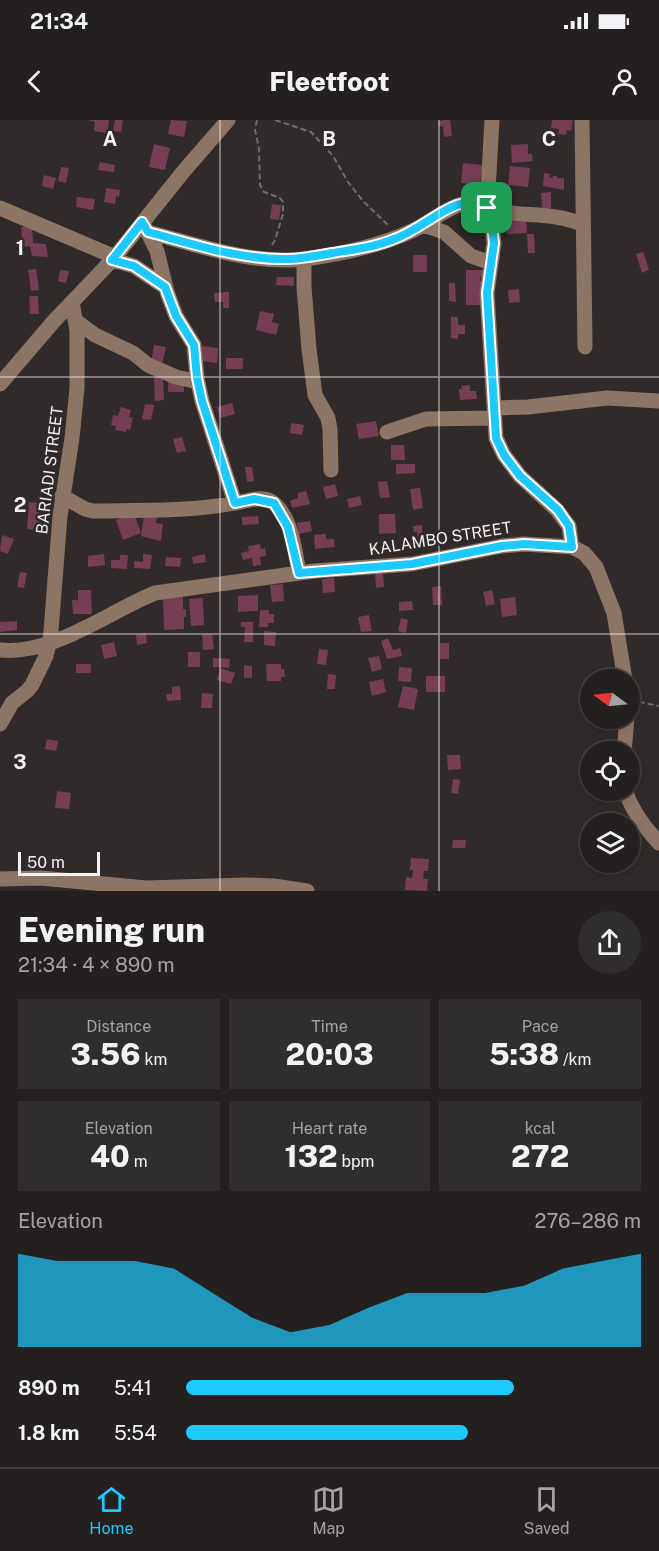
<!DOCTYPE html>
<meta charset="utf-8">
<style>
:root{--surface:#242020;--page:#302d2d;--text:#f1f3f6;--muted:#a3a3a5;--line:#413e3e;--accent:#1dc9fd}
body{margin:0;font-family:"Public Sans",sans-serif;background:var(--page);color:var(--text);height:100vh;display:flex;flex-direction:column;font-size:22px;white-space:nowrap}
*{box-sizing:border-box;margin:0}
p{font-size:20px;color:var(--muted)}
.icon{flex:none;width:33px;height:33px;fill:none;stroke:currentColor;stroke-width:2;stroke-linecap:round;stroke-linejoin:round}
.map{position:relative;height:771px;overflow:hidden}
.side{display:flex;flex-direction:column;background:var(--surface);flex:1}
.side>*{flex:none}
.needle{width:39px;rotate:285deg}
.controls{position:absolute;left:580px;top:549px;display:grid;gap:12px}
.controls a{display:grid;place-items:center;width:60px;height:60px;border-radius:50%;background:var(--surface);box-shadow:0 3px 9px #0003,0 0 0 2px var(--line);font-size:30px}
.scale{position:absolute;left:18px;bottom:15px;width:82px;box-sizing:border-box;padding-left:6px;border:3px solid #f5f2f1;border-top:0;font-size:16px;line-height:21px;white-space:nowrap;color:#f5f2f1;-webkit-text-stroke:4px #302a2a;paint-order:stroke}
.pin{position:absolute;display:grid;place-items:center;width:51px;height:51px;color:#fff;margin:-26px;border-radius:12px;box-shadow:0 3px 9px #0006}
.round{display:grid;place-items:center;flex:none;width:63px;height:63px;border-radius:32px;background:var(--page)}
.headline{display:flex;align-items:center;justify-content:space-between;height:102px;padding:0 18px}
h1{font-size:33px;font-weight:800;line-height:45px}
.figures{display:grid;grid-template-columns:repeat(3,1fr);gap:9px;height:102px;padding:6px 18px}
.figures div{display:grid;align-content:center;border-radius:0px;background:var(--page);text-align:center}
.figures b{font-size:30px;font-weight:800}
.figures small{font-size:16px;font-weight:400}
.figures p{font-size:16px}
.chart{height:168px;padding:12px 18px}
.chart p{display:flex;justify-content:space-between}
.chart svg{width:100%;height:108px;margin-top:6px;fill:var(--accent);opacity:.7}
ul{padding:0 18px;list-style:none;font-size:20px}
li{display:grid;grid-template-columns:96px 72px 1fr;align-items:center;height:45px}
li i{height:15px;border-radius:8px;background:var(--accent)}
.status{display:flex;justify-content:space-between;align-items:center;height:42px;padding:0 30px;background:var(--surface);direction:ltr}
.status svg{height:16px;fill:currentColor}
header{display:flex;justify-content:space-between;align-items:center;height:78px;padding:0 18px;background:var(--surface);font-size:27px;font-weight:800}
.tab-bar{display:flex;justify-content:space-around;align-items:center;height:84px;border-top:2px solid var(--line);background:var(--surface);font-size:16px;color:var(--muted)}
.tab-bar a{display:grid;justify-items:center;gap:3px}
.tab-bar .current{color:var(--accent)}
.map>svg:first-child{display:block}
</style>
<div class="status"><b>21:34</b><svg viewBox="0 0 49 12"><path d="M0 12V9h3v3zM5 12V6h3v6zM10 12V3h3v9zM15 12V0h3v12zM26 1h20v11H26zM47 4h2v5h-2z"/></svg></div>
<header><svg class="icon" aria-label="back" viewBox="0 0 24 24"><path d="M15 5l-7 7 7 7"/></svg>Fleetfoot<svg class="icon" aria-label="person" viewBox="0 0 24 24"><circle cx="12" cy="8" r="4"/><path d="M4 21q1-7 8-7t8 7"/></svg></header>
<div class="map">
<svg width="659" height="771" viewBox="0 0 659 771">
<rect width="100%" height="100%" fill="#302a2a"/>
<path fill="#753e55" d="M88,0H109L107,13L94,11L95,2Z
M115,0H123L121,12L113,11Z
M171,0L187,1L184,17L168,14Z
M445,0H450L452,16L444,17L443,6L439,7L438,1Z
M552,0H573L571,11L567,10L566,15L558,14L559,9L551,8Z
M154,24L170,28L165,50L149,47Z
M528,24V34H532L533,41L512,43L511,25Z
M100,42L115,45L114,52L98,50Z
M463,43L482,45L480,65L461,63Z
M510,46L530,48L528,67L508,65Z
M61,47L69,48L66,63L58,61Z
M544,53L550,54L549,57L552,58L553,56H557V58H564V70L543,66Z
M44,55L56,58L53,69L42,66Z
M106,68L120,70L119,77L116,76L115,84L104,82Z
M551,72V90H542L541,73Z
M77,77L95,79L93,90L76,87Z
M272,84L281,85L279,100L270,99Z
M526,97L527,113L507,114V98Z
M32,106L33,123L46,124L48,137L32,136L30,126L23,127L21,107Z
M527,114H534L535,133H528Z
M643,132L649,150L642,153L636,134Z
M413,135H427V152H413Z
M36,149L39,170L31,171L28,150Z
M60,150L69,151L66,163L58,161Z
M466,150H483V157H480V161H483L480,185H466Z
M277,157H294V166L276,165Z
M449,163H455L456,182L449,181Z
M519,169L520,182L509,183L508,170Z
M229,172V188H223V182H215L214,173Z
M29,176H38L39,194H30Z
M260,191L274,194L272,202L279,204L276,215L256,210Z
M451,197H458V205H465V214H458V219L451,218Z
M154,225L166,227L162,245L151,243Z
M202,226L218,228L217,243L201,241Z
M226,238H243V249H226Z
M154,257H163L164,280L155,281Z
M168,262H184V272H168Z
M470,265V271H476L477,279L460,280L459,269H462L461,266Z
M232,283L235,294L220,298L217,287Z
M145,284L154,285L151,300L142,299Z
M121,287L131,290L129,297L133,298L130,310L127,309L126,312L115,310L116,306L111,305L113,295L118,296Z
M376,301L379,316L359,319L356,304Z
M291,303L304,305L302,315L290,313Z
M182,317L186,331L177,333L173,319Z
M391,325H404L405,340H391Z
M396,344H415V353L396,354Z
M245,347H252L254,361L247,362Z
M387,361L390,377L380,378L378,362Z
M335,364L338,376L326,379L323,367Z
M420,368L423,388L413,390L410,369Z
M306,371L310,384L292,388L290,381L298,378V373Z
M360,376L362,385L349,388L347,379Z
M29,382L40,383L38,410L27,409Z
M134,394L141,413L123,420L116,400Z
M379,394H395L396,413L379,414Z
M144,395L157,397L156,403L163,404L161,421L141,416Z
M258,396L259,404L242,405V397Z
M310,401L312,411L299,414L297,403Z
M422,405V422H418L417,412H414L413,406Z
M326,414V419H334L335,427L315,429L314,415Z
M2,415L14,419L8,434L0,431Z
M260,424L261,429L265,428L266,436L260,437L261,445L253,446L252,438L243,440L241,433L249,431L248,426Z
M104,434L105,445L88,447V436Z
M143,434L152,435L150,449L134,448V441L143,442Z
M205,434L206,442L193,444L192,437Z
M120,435H128L127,449L111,448V440H120Z
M166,437L181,438L180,447L165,446Z
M20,452L27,453L24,468L17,467Z
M375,454H383L384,467L376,468Z
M334,458L335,472L323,473L322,459Z
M283,464L284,481L272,482L270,465Z
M441,466L442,485H433L432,467Z
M78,470H91L92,494H73L72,480H78Z
M492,470L495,484L486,486L483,472Z
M258,475V491L238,492V476Z
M183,477V489H186V497H184V509L164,510L163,478Z
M515,477L517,495L502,497L500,479Z
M203,478L204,505L191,506L189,479Z
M412,481L413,490L399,491V482Z
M260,490H269V494H274V503H268V507H259Z
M369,495L372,511L361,512L358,497Z
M401,498L408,500L406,513L398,511Z
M17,501V510L0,512V502Z
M241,502H253V522H244L245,507H241Z
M264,511L276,512L275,526L264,525Z
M146,514L147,523L137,525L136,515Z
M212,514L214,529L203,530L202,515Z
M388,518L393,530L400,528L402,536L387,539L381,521Z
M114,522L117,536L104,539L101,525Z
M440,523H449V539H440Z
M319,529L328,530L326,545L317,544Z
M188,532H200V547H188Z
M379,536L382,549L372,552L368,538Z
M213,538L230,539L229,548L213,547Z
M76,544H91V553H76Z
M266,544H281V549H284L285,557H281V561H267Z
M244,545L252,546V558H244Z
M399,547L412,548L411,562L398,561Z
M220,548L235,553L231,564L217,560Z
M328,554L336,555L335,569H327Z
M426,556H445V572H426Z
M383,559L386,572L372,576L369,562Z
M180,566L181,580L167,581L166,574H172V567Z
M403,566L418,569L414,590L398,587Z
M202,573L213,574L212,588H201Z
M47,619L58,621L56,631L45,629Z
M447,635H460L461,649L448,650Z
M453,659L460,660L458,674L451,673Z
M57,671L71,673L69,689L55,688Z
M453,720H466L465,728H452Z
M411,738L429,739L428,751H424L423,759H428L427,771L405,770L406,757L412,758L413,750H410Z"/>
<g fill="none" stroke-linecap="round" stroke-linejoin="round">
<path stroke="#706b6b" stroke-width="2" stroke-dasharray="6 3" stroke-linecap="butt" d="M257,0L255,10L259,28L260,65L264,72L280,78L283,82V94L275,120L271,127
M275,0L311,12L333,36L348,62L363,81L389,106
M630,580L659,586"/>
<path stroke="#8c7565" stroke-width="15" d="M582,0L585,227
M0,88L115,137
M487,88L492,0
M490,89L494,123L487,173L496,318L504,335L520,356L557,390L569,406L572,427
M423,105L444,112L471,136L491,143
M145,107L157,131L167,172L176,196L194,225L197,258L202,281L235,383
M148,112C198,125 252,145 305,139C342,134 380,126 414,110C431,102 444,89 462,84C473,81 483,87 493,90C523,97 553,92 582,104
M304,139V167L309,229L315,275L328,298L330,309L331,350
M113,140L134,146L165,167
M76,201L95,215L133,233L148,245L176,257L198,262
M0,264L54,201L115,137L183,52L228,0
M495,288L528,287L607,278L659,281
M387,312L426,299L494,298
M62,376L85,389L93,391C140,390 189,392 235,383C248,381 264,374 275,384C292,400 295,431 299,453
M50,524L60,396L72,318L77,268V211L72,182
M0,530C51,536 108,492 155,473L314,451L412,444L502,426L524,424L572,427L584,433L596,447L614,493L625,560
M0,604L12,583L27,571L32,565L46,536L49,524
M624,632L627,598
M625,670C632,691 644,707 659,723
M0,759L41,758L146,768L246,765L274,766L307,771"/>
</g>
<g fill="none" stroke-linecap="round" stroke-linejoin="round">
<defs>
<path id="route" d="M467,82L490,88L494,123L487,173L496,318L504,335L520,356L558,390L569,406L572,427L524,424L502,426L412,444L299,453L288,407L274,383L254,379L235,383L202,281L197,258L194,225L176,196L165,167L134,146L112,140L142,102L148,112C193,124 240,140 287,139C302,139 316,136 332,133C352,130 375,127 394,119C420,110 440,88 467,82Z"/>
</defs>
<use href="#route" stroke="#fff" stroke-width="12"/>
<use href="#route" stroke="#1dc9fd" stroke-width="8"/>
</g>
<path fill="none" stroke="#f5f2f1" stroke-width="1.5" stroke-opacity="0.55" d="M220,0V771M439,0V771M0,257H659M0,514H659"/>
<g text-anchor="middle" stroke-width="5" stroke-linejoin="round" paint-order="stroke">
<g font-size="16" fill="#f5f2f1" stroke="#302a2a">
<text transform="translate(49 350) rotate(-83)" y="6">BARIADI STREET</text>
<text transform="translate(440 418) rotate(-9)" y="6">KALAMBO STREET</text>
</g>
</g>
<g font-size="20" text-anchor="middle" font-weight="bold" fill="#f5f2f1" stroke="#302a2a" stroke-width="5" stroke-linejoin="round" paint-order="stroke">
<text x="110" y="26">A</text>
<text x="329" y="26">B</text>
<text x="549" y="26">C</text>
<text x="20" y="135">1</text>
<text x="20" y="392">2</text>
<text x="20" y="649">3</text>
</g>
</svg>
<div class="controls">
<a><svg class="needle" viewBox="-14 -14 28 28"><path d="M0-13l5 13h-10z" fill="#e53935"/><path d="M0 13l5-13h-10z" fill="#a3a3a5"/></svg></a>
<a><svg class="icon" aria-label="locate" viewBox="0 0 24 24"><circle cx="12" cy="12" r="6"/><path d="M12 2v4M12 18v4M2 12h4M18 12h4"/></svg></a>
<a><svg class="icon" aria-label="layers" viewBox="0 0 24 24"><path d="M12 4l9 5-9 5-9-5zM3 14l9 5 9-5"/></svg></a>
</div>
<div class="scale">50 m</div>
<div class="pin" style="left:487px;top:88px;background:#1e9e55"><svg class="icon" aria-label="arrive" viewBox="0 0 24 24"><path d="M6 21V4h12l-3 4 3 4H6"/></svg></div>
</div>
<section class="side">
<div class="headline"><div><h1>Evening run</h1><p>21:34 · 4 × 890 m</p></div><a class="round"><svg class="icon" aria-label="share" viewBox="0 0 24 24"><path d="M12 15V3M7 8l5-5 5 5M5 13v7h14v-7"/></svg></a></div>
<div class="figures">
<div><p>Distance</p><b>3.56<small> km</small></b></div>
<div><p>Time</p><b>20:03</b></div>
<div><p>Pace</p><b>5:38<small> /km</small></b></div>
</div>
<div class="figures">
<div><p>Elevation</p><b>40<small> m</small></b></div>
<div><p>Heart rate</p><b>132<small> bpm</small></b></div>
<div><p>kcal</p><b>272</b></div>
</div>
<div class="chart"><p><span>Elevation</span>276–286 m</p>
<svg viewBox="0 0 160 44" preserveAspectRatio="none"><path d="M0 44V6L10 9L20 9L30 9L40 12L50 22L60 32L70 38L80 35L90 28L100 22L110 22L120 22L130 19L140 12L150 9L160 6V44z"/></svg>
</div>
<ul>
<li><b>890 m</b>5:41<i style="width:72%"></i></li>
<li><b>1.8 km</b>5:54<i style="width:62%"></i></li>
</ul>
</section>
<nav class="tab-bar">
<a class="current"><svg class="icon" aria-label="home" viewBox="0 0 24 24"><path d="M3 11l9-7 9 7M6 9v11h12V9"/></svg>Home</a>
<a><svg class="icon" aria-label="map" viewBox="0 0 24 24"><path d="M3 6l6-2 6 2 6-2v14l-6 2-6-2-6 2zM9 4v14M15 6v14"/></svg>Map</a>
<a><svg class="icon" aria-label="saved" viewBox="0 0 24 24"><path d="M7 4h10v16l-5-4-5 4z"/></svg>Saved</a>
</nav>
